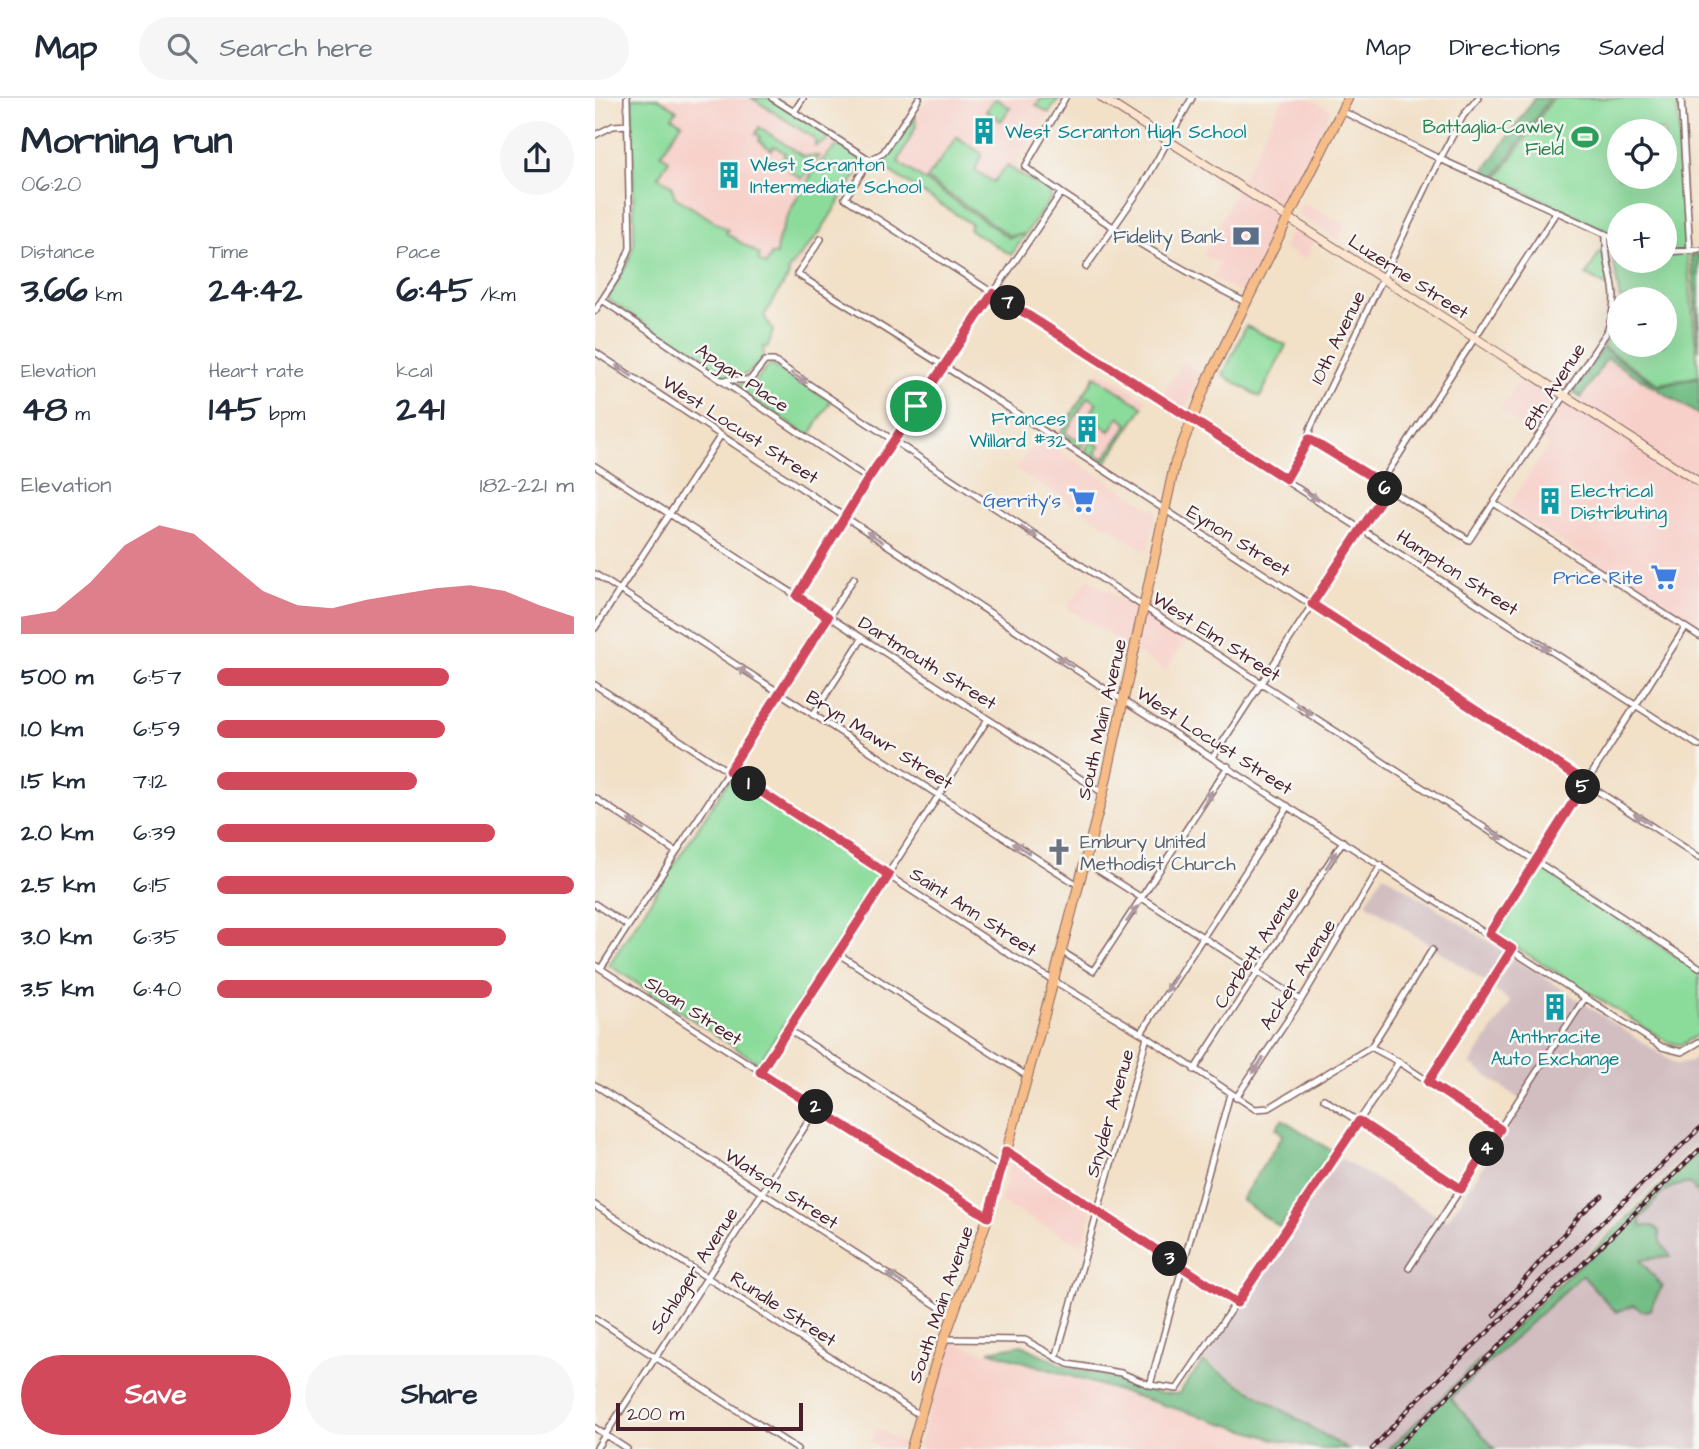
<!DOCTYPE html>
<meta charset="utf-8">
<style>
:root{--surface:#fff;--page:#f6f6f7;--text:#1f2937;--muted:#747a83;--line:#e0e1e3;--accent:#d1495b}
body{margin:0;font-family:"Architects Daughter",sans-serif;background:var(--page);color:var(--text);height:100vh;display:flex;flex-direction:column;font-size:26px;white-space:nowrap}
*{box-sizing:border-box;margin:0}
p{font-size:23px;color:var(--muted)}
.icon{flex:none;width:38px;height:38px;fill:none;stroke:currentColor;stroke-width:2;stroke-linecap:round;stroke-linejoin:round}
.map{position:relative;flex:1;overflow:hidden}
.side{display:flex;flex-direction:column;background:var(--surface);width:595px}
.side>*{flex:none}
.fabs{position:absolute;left:1012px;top:21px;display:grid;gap:14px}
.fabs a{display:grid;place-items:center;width:70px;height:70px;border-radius:50%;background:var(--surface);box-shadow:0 7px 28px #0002;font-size:35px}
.scale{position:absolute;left:21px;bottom:18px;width:187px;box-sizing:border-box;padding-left:7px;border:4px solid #4a1f2b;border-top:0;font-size:19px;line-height:24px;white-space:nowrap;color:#4a1f2b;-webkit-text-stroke:5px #f6f6f2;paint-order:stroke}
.pin{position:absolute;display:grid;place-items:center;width:60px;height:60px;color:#fff;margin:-30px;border:4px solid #fff;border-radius:50%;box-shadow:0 2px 7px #0007}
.km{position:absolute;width:35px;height:35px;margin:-18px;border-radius:50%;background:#222;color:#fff;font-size:19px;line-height:35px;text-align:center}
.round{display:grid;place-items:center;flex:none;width:74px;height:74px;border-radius:37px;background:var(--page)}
.overview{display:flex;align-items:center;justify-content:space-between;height:119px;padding:0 21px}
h1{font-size:38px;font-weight:700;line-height:52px}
.stats{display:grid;grid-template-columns:repeat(3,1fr);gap:10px;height:119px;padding:7px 21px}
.stats div{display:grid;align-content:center}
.stats b{font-size:35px;font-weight:700}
.stats small{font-size:19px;font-weight:400}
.stats p{font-size:19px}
.chart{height:196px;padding:14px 21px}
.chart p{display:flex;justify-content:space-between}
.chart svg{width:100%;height:126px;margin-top:7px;fill:var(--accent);opacity:.7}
.action{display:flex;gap:14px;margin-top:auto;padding:14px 21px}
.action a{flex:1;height:80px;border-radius:42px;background:var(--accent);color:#fff;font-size:28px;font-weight:700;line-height:80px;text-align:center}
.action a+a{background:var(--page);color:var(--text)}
ul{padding:0 21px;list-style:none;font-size:23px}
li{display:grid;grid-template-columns:112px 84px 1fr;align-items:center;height:52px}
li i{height:18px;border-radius:9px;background:var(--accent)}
header{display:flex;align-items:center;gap:42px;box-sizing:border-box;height:98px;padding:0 35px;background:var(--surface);border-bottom:2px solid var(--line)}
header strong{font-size:33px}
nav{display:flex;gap:38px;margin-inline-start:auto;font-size:24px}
.search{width:490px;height:63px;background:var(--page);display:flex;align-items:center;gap:18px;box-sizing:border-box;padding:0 24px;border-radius:38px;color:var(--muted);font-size:26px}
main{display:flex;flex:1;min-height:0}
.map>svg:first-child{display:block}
</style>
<header>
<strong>Map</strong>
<div class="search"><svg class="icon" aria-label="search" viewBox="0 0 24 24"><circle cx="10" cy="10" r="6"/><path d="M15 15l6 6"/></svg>Search here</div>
<nav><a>Map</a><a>Directions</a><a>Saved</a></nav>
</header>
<main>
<section class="side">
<div class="overview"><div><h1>Morning run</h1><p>06:20</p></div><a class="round"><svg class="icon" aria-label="share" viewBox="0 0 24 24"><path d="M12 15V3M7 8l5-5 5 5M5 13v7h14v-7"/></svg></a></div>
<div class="stats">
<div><p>Distance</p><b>3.66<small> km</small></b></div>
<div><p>Time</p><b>24:42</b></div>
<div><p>Pace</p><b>6:45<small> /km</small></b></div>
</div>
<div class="stats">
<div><p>Elevation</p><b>48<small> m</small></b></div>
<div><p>Heart rate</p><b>145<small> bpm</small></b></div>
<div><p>kcal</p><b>241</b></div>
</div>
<div class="chart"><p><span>Elevation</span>182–221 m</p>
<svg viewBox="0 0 160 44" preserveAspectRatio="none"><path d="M0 44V38L10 36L20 26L30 13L40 6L50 9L60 19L70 29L80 34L90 35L100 32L110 30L120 28L130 27L140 29L150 34L160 38V44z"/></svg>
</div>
<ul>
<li><b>500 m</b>6:57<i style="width:65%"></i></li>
<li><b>1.0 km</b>6:59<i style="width:64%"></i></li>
<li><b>1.5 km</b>7:12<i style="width:56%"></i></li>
<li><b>2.0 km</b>6:39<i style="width:78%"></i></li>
<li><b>2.5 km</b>6:15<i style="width:100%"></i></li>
<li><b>3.0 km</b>6:35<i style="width:81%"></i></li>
<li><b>3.5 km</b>6:40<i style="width:77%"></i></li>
</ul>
<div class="action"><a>Save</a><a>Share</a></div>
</section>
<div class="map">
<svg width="1104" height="1351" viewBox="0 0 1104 1351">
<rect width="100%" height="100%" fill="#f6f6f2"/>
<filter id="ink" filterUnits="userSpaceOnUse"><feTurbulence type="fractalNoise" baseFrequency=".0143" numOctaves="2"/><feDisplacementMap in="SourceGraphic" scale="14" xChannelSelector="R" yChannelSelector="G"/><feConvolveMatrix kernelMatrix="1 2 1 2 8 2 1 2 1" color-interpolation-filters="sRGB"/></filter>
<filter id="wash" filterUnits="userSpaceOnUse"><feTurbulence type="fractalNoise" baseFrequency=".00686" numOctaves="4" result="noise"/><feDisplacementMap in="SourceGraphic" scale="28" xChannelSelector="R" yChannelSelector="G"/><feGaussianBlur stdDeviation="1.57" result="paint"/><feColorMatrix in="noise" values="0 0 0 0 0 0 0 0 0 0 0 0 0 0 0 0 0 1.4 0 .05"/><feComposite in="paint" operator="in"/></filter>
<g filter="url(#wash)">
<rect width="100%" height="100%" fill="#f2e0c7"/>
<path fill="#f7d0c9" d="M37,0H177L272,60L170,218L178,232L172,252L158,274L150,278L128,277L12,201L33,165L39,145Z
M334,0H464L418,71L456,97L432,136L414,140L303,64L321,28L322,18Z
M688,0H713L736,11L649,196L618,181L625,165L608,157Z
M707,105L751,126L743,142L702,116Z
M698,129L720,142L711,161L688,150Z
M1012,261L1104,318V532L913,410L953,347L904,312L929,276L982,309Z
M587,264L607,276L589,312L567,297Z
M504,272L552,302L511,367L463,335Z
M443,340L561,413L553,454L421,371Z
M493,480L590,542L571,573L473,510Z
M417,1063L497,1114L487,1147L405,1105Z
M355,1243L672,1341L721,1351H323Z
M283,1330L310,1347L309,1351H287L274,1343Z"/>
<path fill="#d2bec1" d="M788,776L910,854L890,883L771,805Z
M918,859L1082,967L1096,964L1104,957V1044L794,1351H752L609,1262L745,1060L852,1123L930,1005L875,966L916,904L898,891Z
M1079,1086H1095L1104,1097V1351H900L854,1301L987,1177L1021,1213L1039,1207L1047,1213L1059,1208L1067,1188L1044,1162L1076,1157L1046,1128L1045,1121L1065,1096Z"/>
<path fill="#8bdc9b" stroke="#6a7e63" stroke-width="2" fill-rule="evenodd" d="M37,0H63L82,12L77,19L87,25L66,56L74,62L63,79L76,87L80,99L133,132L131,135L165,157L163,162L171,167L176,157H181C180,131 221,61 244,47L270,63L223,137L193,172L194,177L169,218L178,232L173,249H168L169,258C157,275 150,281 128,277L12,201L33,165L39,145Z
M157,0H176L234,37L233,42L220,48V41Z
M447,0H464L454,15L441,7Z
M958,0H1082L1091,149L1104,278L1064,286L1008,249L1024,216V247H1069V201H1025L1014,135L903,80ZM1024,33H1069V79H1024ZM1024,117H1069V163H1024Z
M402,1L415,10L406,23L391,13L398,2Z
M320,19L321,28L303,64L414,140L431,136L415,138L332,81L362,39L387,56L380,72L398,84L412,68L455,95L456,100L416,157L374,131L376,126L288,69V65Z
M164,29L208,58H224L207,81L193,72L197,65L188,59L190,55L179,48L177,52L164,43L165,39L161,36Z
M1008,149L1015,190L991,177Z
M651,228L691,247L665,299L628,277Z
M175,266L236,303L214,338L134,286H158Z
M500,278L548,309L510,366L490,353L496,343L505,348L500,355L509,361L533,326L524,319L515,333L493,318L502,305L493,299L470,335L479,340H492L486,350L465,336Z
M134,682L285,779L164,965L14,867Z
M943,767L1104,873V936L1086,947L1073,944L900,836Z"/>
<path fill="#70bc83" stroke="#5d6e57" stroke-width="2" d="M940,0H955L901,79L889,73Z
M1104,156V253L1096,157Z
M1007,250L1064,288L1104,279V317L1012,260L986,300L978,294Z
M687,1021L737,1053L685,1129L646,1102L688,1037L681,1030Z
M1104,1050V1097L1095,1086C1069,1085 1061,1103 1045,1121L1046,1128H1058L1064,1133L1065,1144L1076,1158L1045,1162L1067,1188L1055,1212L1047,1213L1039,1207L1021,1214L987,1177L855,1300L900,1351H794Z
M427,1247L471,1269L530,1281L562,1295L583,1296L608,1264L752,1351H725L679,1341L394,1253Z"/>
</g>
<g filter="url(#ink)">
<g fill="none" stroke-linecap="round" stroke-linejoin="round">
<defs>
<path id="street" d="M177,0L275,62
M324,0L288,55L275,62L250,100L1104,648
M470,0L430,69C500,120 574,166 652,205
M1086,0L1095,153
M747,13L845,61L1024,142
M199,14L208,0
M0,37L18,28L33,27
M226,141L202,176L349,268L1104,759
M1069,154L1104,152
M491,169L548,87L597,0
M7,202L273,381
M0,213L25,174L35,150L32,0
M0,254L527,602L1067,949L1087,954L1104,944
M125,282H155L170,263H179L549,509L1104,869
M714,341L874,442L1012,234C1029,186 1009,179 1011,137
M0,368L508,695
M691,381L714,341L715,331L845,61L868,18L883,0
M900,406L1104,538
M0,476L483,787
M202,498L273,381L466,95
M0,530L126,337
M0,587L414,856L546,935L660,1011L674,1010L776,949L837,852
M218,617L267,541
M618,659L790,395L793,374L962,113
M0,700L81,754
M489,763L706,902
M0,806L33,828
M894,837L1090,530
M466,853L498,873L633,668
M242,855L432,978
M0,867L393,1119
M6,870L259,480
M194,932L407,1070
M546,935L693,708
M776,949L804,964L905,1031
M599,972L748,743
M165,974L393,621
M833,984L917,851
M0,987L358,1218
M641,1000L706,902L786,767
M729,1001L866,1091
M411,1053L642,1205
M0,1107L326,1318
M814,1170L990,900
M0,1220L202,1351
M350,1241L430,1242L473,1266L526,1275L555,1287L582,1291L804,964
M461,1260L552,939
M555,1287L635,996
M0,1330L32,1351
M1,1351L222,1010"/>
<path id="secondary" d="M507,0L1104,384"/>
<path id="primary" d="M316,1351L340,1267L393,1119L447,926L508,695L580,365L614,279L753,0"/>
</defs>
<use href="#street" stroke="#856362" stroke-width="8"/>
<use href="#secondary" stroke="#856362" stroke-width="10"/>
<use href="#primary" stroke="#856362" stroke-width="11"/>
<use href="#street" stroke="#fff" stroke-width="5"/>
<use href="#secondary" stroke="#fce5cf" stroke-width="8"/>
<use href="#primary" stroke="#f7bd88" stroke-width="9"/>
<defs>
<path id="rail" d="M899,1217L986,1116L1007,1098
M777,1351L821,1303L1104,1031
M799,1351L1104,1052"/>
</defs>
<use href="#rail" stroke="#4a1f2b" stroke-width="4.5"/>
<use href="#rail" stroke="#f6f6f2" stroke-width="2" stroke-dasharray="5" stroke-linecap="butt"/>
</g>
<defs><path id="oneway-solid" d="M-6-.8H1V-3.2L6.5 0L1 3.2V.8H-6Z" transform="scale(1.75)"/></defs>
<g fill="#ae9aa0">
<use href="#oneway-solid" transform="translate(29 273) rotate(-147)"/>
<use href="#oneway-solid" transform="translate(204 280) rotate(34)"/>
<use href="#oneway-solid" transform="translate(715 397) rotate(34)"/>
<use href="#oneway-solid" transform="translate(434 434) rotate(33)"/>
<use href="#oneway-solid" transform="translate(280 439) rotate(-147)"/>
<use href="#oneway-solid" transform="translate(947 547) rotate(33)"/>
<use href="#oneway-solid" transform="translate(470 564) rotate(-147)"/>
<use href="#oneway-solid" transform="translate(151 575) rotate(-147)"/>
<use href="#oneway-solid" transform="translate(709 612) rotate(33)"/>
<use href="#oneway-solid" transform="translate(612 701) rotate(-58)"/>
<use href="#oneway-solid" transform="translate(1047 721) rotate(-146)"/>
<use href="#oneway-solid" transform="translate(41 727) rotate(-147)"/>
<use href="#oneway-solid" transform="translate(900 736) rotate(33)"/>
<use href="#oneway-solid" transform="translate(426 750) rotate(-147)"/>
<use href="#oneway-solid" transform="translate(736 762) rotate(-58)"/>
<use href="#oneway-solid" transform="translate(537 816) rotate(-55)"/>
<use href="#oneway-solid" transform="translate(576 886) rotate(123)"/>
<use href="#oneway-solid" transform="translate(663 967) rotate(124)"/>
<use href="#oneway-solid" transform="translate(301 1181) rotate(-147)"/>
</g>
</g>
<g fill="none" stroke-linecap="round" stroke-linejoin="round" filter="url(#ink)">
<defs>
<path id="route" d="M398,195L691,381L714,341L790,387V395L717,506L991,684L894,836L917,851L833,984L905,1031L866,1091L764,1023L642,1205L411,1053L393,1119L165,974L294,777L134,673L233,519L202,498L273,381Z"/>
</defs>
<use href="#route" stroke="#fff" stroke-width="14"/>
<use href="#route" stroke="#d1495b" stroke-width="9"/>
</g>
<defs>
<symbol id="building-bare" viewBox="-9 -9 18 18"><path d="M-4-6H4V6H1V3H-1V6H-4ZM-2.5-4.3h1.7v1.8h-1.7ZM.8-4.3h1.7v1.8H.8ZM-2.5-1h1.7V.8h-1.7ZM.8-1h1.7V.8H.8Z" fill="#0f9aa8" stroke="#f6f6f2" stroke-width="2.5" paint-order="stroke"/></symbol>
<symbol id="stadium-bare" viewBox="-9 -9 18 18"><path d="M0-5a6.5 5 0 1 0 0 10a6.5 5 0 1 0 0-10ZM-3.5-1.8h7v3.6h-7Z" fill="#2e9e5b" stroke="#f6f6f2" stroke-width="2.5" paint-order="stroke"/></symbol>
<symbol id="bank-bare" viewBox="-9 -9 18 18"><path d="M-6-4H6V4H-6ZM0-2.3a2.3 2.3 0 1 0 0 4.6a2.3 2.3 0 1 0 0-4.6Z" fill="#5c6f8a" stroke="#f6f6f2" stroke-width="2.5" paint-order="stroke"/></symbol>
<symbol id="supermarket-bare" viewBox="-9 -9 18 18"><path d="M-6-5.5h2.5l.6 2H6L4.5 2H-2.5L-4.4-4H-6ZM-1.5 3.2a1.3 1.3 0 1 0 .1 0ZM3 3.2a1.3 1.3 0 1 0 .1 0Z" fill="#3f7fe0" stroke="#f6f6f2" stroke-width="2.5" paint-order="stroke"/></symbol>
<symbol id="church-bare" viewBox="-9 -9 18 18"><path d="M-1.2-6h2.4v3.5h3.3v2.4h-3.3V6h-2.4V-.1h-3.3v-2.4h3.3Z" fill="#6b7280" stroke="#f6f6f2" stroke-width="2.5" paint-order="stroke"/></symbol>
</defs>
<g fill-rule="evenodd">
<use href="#building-bare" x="370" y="14" width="38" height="38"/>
<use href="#stadium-bare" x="971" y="20" width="38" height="38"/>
<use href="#building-bare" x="115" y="58" width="38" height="38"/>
<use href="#bank-bare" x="632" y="119" width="38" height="38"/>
<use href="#building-bare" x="473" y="312" width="38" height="38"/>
<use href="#supermarket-bare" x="468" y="383" width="38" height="38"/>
<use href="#building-bare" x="936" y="384" width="38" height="38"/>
<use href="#supermarket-bare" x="1050" y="460" width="38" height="38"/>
<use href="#church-bare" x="445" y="735" width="38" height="38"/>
<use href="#building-bare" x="941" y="890" width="38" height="38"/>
</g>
<g text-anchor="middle" stroke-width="5" stroke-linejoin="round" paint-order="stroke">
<g font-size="19" fill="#27864d" stroke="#f6f6f2" text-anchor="end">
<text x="969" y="35">Battaglia-Cawley<tspan x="969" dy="22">Field</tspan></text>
</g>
<g font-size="19" fill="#0d838f" stroke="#f6f6f2" text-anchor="start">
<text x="410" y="40">West Scranton High School</text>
<text x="155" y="73">West Scranton<tspan x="155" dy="22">Intermediate School</tspan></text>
<text x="471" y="327" text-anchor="end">Frances<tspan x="471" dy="22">Willard #32</tspan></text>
<text x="976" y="399">Electrical<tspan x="976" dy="22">Distributing</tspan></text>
<text x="960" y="945" text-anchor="middle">Anthracite<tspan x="960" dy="22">Auto Exchange</tspan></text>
</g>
<g font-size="19" fill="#4e5e75" stroke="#f6f6f2" text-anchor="end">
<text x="630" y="145">Fidelity Bank</text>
</g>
<g font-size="19" fill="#4a1f2b" stroke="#f6f6f2">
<text transform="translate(814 178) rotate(33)" y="7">Luzerne Street</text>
<text transform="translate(742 239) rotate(-64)" y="7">10th Avenue</text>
<text transform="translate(148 279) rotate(34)" y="7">Apgar Place</text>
<text transform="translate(958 288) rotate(-57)" y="7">8th Avenue</text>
<text transform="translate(146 331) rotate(33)" y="7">West Locust Street</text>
<text transform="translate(644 442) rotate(32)" y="7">Eynon Street</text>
<text transform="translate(863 474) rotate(33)" y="7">Hampton Street</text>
<text transform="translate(622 538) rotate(33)" y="7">West Elm Street</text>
<text transform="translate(333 564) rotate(32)" y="7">Dartmouth Street</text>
<text transform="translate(506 621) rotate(-77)" y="7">South Main Avenue</text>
<text transform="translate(285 641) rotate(32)" y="7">Bryn Mawr Street</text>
<text transform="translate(620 642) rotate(33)" y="7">West Locust Street</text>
<text transform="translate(379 813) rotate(33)" y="7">Saint Ann Street</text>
<text transform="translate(661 849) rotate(-57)" y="7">Corbett Avenue</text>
<text transform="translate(702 876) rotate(-58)" y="7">Acker Avenue</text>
<text transform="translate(99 912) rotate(33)" y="7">Sloan Street</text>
<text transform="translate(514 1015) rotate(-74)" y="7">Snyder Avenue</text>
<text transform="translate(187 1090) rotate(33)" y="7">Watson Street</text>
<text transform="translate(98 1172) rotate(-57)" y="7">Schlager Avenue</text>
<text transform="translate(345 1206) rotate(-71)" y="7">South Main Avenue</text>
<text transform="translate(189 1210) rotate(33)" y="7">Rundle Street</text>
</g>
<g font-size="19" fill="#366cbe" stroke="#f6f6f2" text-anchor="end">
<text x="466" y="409">Gerrity's</text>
<text x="1048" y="486">Price Rite</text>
</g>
<g font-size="19" fill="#5b616d" stroke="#f6f6f2" text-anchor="start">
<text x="485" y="750">Embury United<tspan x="485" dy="22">Methodist Church</tspan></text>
</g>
</g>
</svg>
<div class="fabs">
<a><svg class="icon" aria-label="locate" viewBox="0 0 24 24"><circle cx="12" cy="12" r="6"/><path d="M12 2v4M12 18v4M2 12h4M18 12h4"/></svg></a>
<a>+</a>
<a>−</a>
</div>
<div class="scale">200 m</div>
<div class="pin" style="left:321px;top:308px;background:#1e9e55"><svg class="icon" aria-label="arrive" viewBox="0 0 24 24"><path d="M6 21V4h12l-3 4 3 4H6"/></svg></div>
<b class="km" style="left:154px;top:686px">1</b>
<b class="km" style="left:221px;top:1009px">2</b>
<b class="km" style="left:575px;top:1161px">3</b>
<b class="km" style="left:892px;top:1051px">4</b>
<b class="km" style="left:988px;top:689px">5</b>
<b class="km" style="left:790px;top:391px">6</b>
<b class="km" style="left:413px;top:205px">7</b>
</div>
</main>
